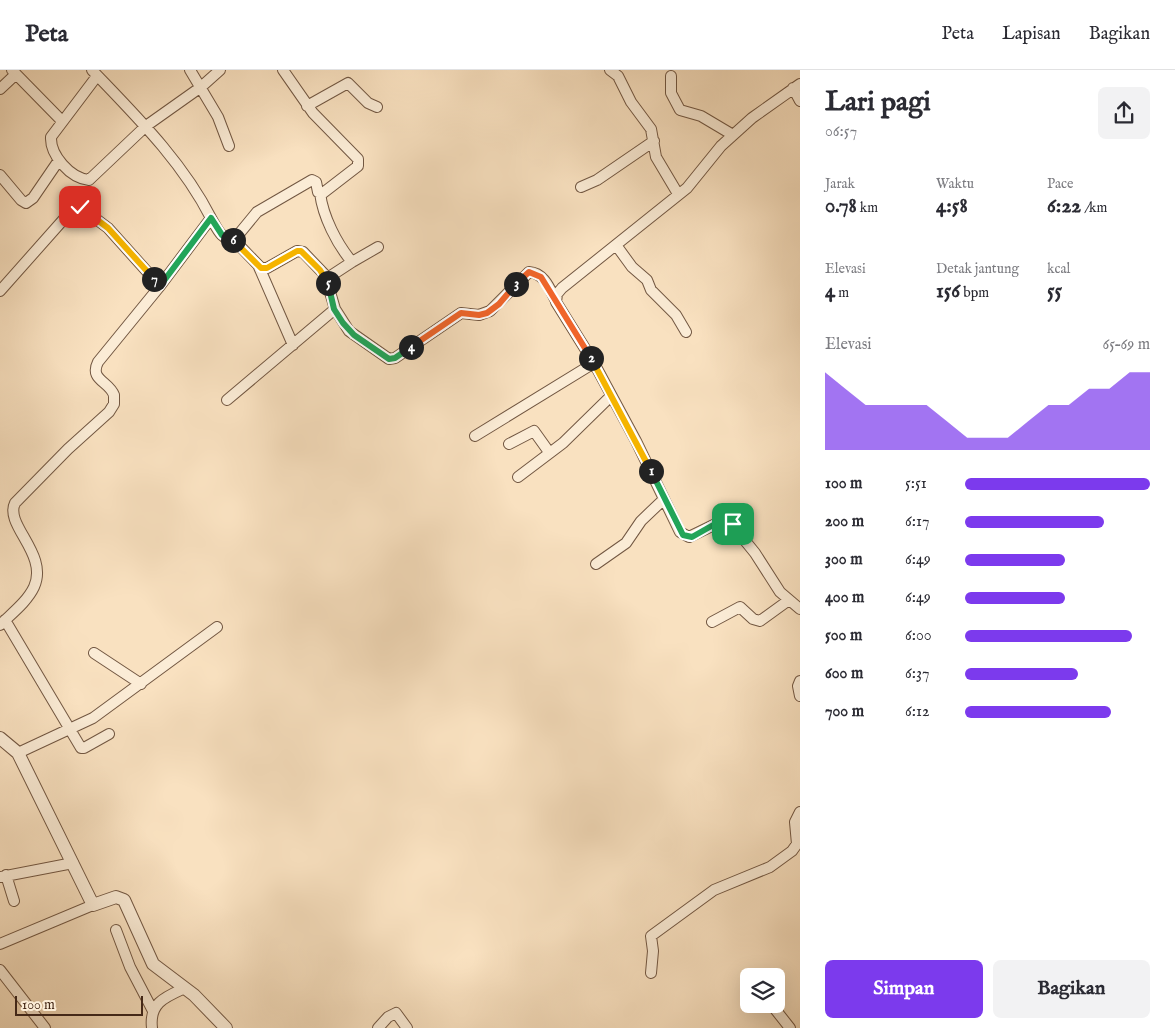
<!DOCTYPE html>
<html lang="id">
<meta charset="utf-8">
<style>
:root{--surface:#fff;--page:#f2f2f3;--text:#2b2b33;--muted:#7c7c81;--line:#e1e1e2;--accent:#7c3aed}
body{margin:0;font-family:"IM FELL English",serif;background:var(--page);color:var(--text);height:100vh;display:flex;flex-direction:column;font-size:19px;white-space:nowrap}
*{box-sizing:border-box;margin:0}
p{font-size:16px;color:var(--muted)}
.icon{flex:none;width:28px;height:28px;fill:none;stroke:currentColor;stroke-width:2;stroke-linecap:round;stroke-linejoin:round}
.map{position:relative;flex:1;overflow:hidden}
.drawer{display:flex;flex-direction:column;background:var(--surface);width:375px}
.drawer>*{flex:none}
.fabs{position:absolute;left:740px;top:898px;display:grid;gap:10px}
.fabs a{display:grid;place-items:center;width:45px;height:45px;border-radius:8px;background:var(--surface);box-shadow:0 5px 20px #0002;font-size:25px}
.scale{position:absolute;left:15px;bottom:12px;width:128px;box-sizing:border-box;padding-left:5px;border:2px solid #452918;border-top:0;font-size:14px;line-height:18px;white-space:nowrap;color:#452918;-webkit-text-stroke:4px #fbecd6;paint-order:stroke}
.pin{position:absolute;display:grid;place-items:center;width:42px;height:42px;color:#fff;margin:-21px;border-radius:10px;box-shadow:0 2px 8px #0006}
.km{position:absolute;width:25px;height:25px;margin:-12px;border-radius:50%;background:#222;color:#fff;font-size:14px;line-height:25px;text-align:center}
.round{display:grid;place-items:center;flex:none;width:52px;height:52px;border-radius:8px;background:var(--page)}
.overview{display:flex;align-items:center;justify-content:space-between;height:85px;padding:0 25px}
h1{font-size:28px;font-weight:800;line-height:38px}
.metrics{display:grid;grid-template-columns:repeat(3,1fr);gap:8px;height:85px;padding:5px 25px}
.metrics div{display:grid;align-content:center}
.metrics b{font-size:21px;font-weight:800}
.metrics small{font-size:14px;font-weight:400}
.metrics p{font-size:14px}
.chart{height:140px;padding:10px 25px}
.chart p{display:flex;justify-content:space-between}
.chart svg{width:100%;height:90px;margin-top:5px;fill:var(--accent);opacity:.7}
.cta{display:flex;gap:10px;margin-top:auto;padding:10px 25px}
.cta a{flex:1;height:58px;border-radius:8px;background:var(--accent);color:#fff;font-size:20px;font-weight:800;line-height:58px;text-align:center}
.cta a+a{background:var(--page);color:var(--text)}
ul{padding:0 25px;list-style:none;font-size:16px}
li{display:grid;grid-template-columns:80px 60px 1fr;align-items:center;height:38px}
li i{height:12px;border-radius:6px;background:var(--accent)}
header{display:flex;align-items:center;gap:30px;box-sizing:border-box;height:70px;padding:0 25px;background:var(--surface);border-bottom:1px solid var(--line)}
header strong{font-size:24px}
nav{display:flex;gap:28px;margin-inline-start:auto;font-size:18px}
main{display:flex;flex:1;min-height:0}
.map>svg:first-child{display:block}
</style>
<header>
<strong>Peta</strong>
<nav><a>Peta</a><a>Lapisan</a><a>Bagikan</a></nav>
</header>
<main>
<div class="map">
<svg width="800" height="958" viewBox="0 0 800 958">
<rect width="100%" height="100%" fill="#f9e1c0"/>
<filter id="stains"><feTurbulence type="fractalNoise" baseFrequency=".004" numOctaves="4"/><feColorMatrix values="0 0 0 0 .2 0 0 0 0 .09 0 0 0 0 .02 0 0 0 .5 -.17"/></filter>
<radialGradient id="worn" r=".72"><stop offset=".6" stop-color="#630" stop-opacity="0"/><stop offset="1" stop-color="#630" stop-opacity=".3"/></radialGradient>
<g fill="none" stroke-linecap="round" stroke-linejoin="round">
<defs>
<path id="minor" d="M12,0L62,51
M190,0L218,47L229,76
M610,0L618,6L631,32L651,59L656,87L678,124
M97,6L51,67C50,85 70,108 89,110L146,56L201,17L220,0
M671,6V23L680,40L701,46L733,65
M800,14L752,48L721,76L687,118L562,218L557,224L556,232L594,293L636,371L680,462L689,467L726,449L729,451L755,483L780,522L800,539
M793,18L800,31
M0,19L16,4
M307,36L348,13L368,33L377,37
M0,105L21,130L26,133L33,128L59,90
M581,117L597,110L654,71
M320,123C323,147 337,174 352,192L378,177
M211,148C217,158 221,170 234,170L257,142L312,110L316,112L318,122L323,123L358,96V89L313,43L283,0
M234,170L261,198H267L297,181L303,182L325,205L335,239L349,261L389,289L395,288L461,243L479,245L490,241L529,202C545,203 550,220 556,231
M616,175L632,197L647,210L651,220L676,245L686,262
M259,197L293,275
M326,209L352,192
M0,221L71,141L80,137L108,158L160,216
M227,330L335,239
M475,366L594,293
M509,374L534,361L549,382
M518,407L563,373L611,326
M596,494L626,473L641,451L664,429
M5,550L81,678H84L109,664
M712,552L740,537L753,549L760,551L789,530
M0,555C11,544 27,532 34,517C49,484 4,455 15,433L68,379L109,342L114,334V325C109,311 89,310 98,292L160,216L211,148C182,91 135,45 92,0
M94,583L141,614
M800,611L798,616L800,626
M18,683L93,648L217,557
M6,805L14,831
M0,807L73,793
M116,860L130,897L153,941
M0,874L93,835
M0,900L45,958
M651,903L653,881L651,866L714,820L770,797L792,781L797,774L795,752L800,742
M771,934L790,958
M152,958C149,933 165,927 185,918
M378,958L388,947L396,943L407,958"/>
<path id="tertiary" d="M0,668L18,683L93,835L116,827L124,830L153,894L194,925L226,958"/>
</defs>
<use href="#minor" stroke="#725742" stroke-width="12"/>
<use href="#tertiary" stroke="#725742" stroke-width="14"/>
<use href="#minor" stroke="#fbecd6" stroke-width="10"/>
<use href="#tertiary" stroke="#fbecd6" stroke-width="12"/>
</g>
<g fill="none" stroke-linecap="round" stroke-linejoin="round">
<defs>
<path id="split-1" d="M651,401L683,465L692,467L722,450L726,449L733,454"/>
<path id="split-2" d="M591,288L651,401"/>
<path id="split-3" d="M516,214L529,202L541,207L591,288"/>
<path id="split-4" d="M411,277L461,243L479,245L487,243L499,234L516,214"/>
<path id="split-5" d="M328,213L334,239L343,253L354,265L389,289L395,288L411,277"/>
<path id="split-6" d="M233,170L261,198H267L297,181H301L320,200L328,213"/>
<path id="split-7" d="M154,209L160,216L211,148L222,165L233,170"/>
<path id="split-8" d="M80,137L108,158L154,209"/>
</defs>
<use href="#split-1" stroke="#fff" stroke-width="10"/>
<use href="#split-2" stroke="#fff" stroke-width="10"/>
<use href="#split-3" stroke="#fff" stroke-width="10"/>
<use href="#split-4" stroke="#fff" stroke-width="10"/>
<use href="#split-5" stroke="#fff" stroke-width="10"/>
<use href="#split-6" stroke="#fff" stroke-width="10"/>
<use href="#split-7" stroke="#fff" stroke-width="10"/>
<use href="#split-8" stroke="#fff" stroke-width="10"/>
<use href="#split-1" stroke="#22a559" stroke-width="6"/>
<use href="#split-2" stroke="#f5b400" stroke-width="6"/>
<use href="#split-3" stroke="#f0652b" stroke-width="6"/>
<use href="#split-4" stroke="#f0652b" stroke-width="6"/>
<use href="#split-5" stroke="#22a559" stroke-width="6"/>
<use href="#split-6" stroke="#f5b400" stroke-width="6"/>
<use href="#split-7" stroke="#22a559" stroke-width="6"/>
<use href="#split-8" stroke="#f5b400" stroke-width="6"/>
</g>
<rect width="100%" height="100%" filter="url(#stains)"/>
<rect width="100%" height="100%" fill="url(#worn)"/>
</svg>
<div class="fabs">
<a><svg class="icon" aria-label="layers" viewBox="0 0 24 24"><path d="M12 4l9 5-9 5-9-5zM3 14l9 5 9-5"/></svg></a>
</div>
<div class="scale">100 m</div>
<div class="pin" style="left:733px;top:454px;background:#1e9e55"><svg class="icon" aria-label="arrive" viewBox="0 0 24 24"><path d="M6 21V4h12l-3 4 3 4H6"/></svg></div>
<div class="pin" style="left:80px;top:137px;background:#d93025"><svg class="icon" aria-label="check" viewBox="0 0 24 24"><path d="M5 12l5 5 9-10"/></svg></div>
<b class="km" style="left:651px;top:401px">1</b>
<b class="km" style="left:591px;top:288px">2</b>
<b class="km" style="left:516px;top:214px">3</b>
<b class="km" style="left:411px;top:277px">4</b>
<b class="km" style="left:328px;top:213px">5</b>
<b class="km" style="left:233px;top:170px">6</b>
<b class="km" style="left:154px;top:209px">7</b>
</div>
<section class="drawer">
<div class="overview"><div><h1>Lari pagi</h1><p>06:57</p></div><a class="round"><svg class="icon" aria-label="share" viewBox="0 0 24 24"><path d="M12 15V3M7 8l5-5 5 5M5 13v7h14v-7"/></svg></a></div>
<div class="metrics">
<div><p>Jarak</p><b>0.78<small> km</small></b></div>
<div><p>Waktu</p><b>4:58</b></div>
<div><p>Pace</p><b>6:22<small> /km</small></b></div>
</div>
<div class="metrics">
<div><p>Elevasi</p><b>4<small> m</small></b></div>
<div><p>Detak jantung</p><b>156<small> bpm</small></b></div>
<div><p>kcal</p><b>55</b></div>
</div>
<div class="chart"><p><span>Elevasi</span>65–69 m</p>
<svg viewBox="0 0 160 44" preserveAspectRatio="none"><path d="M0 44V6L10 14L20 22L30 22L40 22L50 22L60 30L70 38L80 38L90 38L100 30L110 22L120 22L130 14L140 14L150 6L160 6V44z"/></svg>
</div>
<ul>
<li><b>100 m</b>5:51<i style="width:100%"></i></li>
<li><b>200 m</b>6:17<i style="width:75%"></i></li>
<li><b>300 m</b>6:49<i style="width:54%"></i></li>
<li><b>400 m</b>6:49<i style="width:54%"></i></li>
<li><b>500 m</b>6:00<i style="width:90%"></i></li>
<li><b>600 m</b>6:37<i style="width:61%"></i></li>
<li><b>700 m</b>6:12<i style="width:79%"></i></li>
</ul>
<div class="cta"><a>Simpan</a><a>Bagikan</a></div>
</section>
</main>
